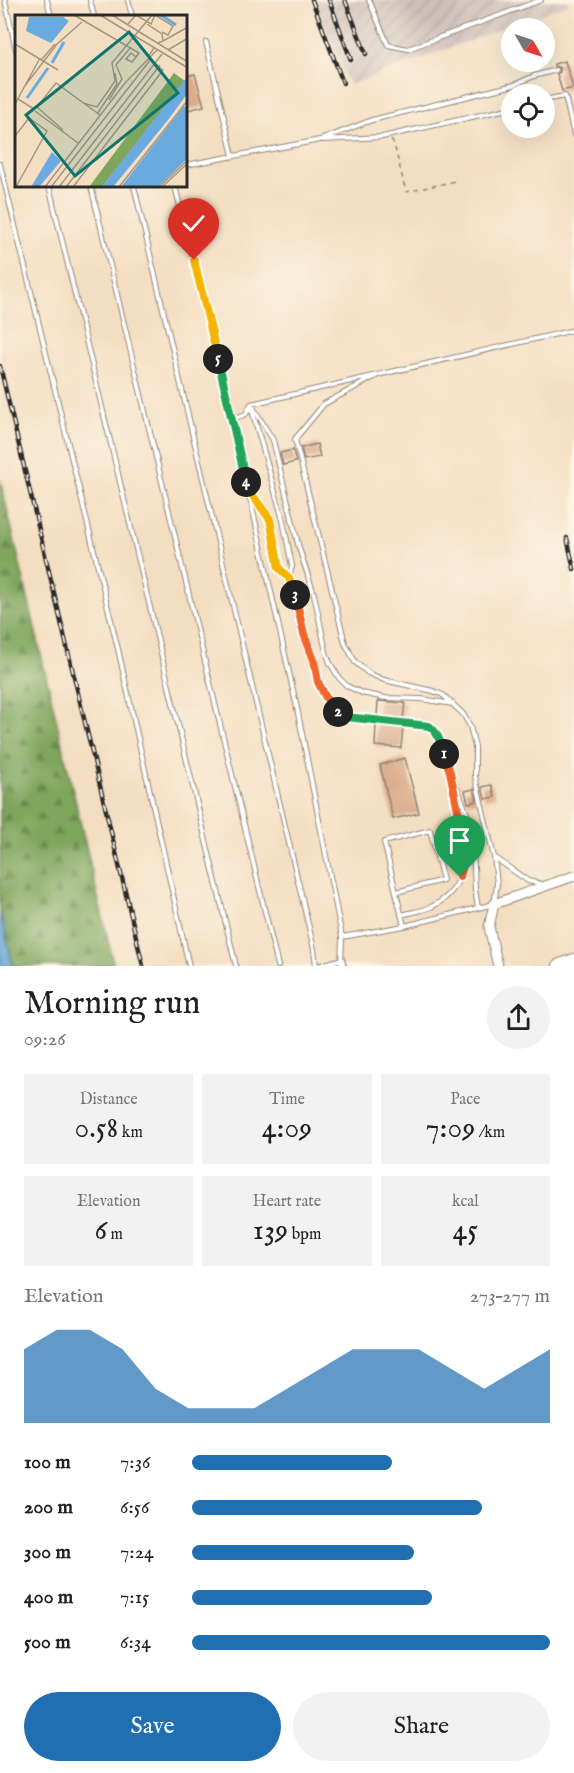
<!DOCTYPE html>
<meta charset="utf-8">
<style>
:root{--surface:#fff;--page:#f2f2f2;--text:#202124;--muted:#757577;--accent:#1f6fb2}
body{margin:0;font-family:"IM FELL English",serif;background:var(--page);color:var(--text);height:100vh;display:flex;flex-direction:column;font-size:22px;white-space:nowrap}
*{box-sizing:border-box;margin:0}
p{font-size:20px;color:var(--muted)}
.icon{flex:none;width:33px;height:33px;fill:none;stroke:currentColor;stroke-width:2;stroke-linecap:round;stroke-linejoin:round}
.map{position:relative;height:966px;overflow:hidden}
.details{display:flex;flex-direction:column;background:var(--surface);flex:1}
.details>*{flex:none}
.needle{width:39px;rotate:129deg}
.tools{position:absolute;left:501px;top:18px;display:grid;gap:12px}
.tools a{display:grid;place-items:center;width:54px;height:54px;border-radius:50%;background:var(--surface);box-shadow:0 6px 24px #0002;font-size:30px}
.pin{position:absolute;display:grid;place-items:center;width:51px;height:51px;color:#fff;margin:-62px -26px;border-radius:50% 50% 50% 0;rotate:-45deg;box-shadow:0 0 6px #0007}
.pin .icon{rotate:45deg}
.km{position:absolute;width:30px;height:30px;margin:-15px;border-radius:50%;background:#222;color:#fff;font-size:16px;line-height:30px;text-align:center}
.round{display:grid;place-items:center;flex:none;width:63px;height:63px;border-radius:32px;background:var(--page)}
.summary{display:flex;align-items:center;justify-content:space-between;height:102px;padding:0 24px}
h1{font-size:33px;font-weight:600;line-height:45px}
.metrics{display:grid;grid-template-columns:repeat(3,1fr);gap:9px;height:102px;padding:6px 24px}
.metrics div{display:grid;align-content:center;border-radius:0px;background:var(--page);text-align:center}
.metrics b{font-size:30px;font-weight:600}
.metrics small{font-size:16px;font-weight:400}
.metrics p{font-size:16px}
.chart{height:168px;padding:12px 24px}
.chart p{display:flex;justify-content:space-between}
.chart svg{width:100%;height:108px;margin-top:6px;fill:var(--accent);opacity:.7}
.primary-button{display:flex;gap:12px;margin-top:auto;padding:12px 24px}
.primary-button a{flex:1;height:69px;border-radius:36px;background:var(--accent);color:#fff;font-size:24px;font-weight:600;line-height:69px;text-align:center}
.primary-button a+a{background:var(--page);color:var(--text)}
ul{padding:0 24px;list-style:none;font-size:20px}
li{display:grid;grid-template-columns:96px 72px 1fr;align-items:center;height:45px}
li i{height:15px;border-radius:8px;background:var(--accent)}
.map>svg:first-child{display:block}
</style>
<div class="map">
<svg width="574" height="966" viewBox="0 0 574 966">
<defs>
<pattern id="industrial-furrows" width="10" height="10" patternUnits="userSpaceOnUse" patternTransform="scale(1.5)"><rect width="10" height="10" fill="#cfc0ba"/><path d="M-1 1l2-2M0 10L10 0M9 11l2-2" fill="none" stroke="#b2a5a0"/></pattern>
<pattern id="forest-firs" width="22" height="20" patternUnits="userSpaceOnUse" patternTransform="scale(1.5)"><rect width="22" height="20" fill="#7ea65c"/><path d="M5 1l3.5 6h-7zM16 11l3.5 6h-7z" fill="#67874c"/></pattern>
</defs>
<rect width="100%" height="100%" fill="#fcf5e5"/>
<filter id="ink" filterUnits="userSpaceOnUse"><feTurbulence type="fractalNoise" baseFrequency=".0167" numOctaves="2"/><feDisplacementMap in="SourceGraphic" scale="12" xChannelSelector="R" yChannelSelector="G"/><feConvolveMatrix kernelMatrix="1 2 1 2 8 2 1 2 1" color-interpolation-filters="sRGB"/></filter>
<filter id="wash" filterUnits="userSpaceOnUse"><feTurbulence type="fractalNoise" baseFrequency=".008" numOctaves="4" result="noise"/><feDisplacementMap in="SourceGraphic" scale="24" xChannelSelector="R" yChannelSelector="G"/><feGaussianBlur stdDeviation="1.35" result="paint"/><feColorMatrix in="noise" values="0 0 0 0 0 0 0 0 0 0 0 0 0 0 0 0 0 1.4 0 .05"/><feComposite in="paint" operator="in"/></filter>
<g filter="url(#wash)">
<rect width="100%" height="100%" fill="#f4dec1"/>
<path fill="url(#industrial-furrows)" d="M314,0H567L568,4L349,85Z"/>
<path fill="url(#forest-firs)" stroke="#546844" stroke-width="1.5" d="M0,479L114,966H13L0,911Z"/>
<path fill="#6baade" stroke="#4b6a84" stroke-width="1.5" d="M0,911L13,966H0Z"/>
<g id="blocks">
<path fill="#dbac8c" d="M565,61L573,88L562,91L557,74L560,72V68L554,66V64Z
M195,74L204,106L188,110L186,101V76Z
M317,444L320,457L304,460L301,448Z
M293,450L296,462L283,465L280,453Z
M378,701L405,703L403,719L377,716Z
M376,724L403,727L401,748L375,746Z
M405,758L419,813L393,819L380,765Z
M492,785L495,797L485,799L482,787Z
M474,789L477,801L468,803L465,791Z"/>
</g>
</g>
<g filter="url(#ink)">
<use href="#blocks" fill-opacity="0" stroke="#908476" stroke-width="1.5"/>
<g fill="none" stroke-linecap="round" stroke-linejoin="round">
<defs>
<path id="service" d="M5,0L16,50
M47,0L51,16
M90,0L94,16
M128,0L132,16
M369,0L388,45L408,49L541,0
M206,42L233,156
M544,100L565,96L574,135
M323,140L382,137L512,108
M0,164L118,649L189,966
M186,165L320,140L372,120L514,85L534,76L556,70
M49,186L236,966
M91,186L278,966
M134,186L314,949L316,966
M175,186L230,408L297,708L342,937L341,966
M378,375L324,404L295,439L345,643L355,662L368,673L384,680L433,691L443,695L463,714L470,726L475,747V776L494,857L497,884L494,904L404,926L384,842L430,830L443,880L396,892
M251,404L273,440L299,548L314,594L326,652L330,663L339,678L347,686L362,693L385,698L421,699L453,704
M252,410L283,520L292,566L289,577
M232,419L246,414L251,404L574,330
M250,491L270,520L279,568L289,578L294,592L304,634L314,659L318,682L326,698L337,711L346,717L429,726L433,729L439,739L467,814L473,848L475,889L478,908
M494,857L528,881L542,884
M401,915C412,912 424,911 433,906C482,881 461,822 452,782
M342,937L404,926
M318,966L342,959L344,966"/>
<path id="tertiary" d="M498,966L489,927L494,904L574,876"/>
<path id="motorway" d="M560,966L574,961"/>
</defs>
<use href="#service" stroke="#908476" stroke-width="6"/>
<use href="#tertiary" stroke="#908476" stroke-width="11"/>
<use href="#motorway" stroke="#908476" stroke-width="16"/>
<path stroke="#908476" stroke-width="1.5" stroke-dasharray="4.5 4.5" stroke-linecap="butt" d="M391,140L394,144L406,192L455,181"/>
<use href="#service" stroke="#fff" stroke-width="4"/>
<use href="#tertiary" stroke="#fff" stroke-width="9"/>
<use href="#motorway" stroke="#fff" stroke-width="14"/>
<defs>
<path id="rail" d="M312,0L343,83
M329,0L351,60
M345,0L366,54
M0,366L143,966
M567,538L574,569"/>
</defs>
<use href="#rail" stroke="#2b2b2b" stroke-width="4.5"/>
<use href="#rail" stroke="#fcf5e5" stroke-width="2" stroke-dasharray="7" stroke-linecap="butt"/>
</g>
</g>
<g fill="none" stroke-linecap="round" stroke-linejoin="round" filter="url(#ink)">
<defs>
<path id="split-1" d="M444,754L450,772L465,843L464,861L460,877"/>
<path id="split-2" d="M338,712L346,717L429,726C438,732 441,744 444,754"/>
<path id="split-3" d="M295,595L304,634L314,660L318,682L326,698L338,712"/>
<path id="split-4" d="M246,482L247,488L270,519L279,568L289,578L295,595"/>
<path id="split-5" d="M218,359L246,482"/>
<path id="split-6" d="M194,260L218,359"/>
</defs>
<use href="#split-1" stroke="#fff" stroke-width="12"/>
<use href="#split-2" stroke="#fff" stroke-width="12"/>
<use href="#split-3" stroke="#fff" stroke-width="12"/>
<use href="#split-4" stroke="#fff" stroke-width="12"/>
<use href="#split-5" stroke="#fff" stroke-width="12"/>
<use href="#split-6" stroke="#fff" stroke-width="12"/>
<use href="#split-1" stroke="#f0652b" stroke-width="8"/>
<use href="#split-2" stroke="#22a559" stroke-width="8"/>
<use href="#split-3" stroke="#f0652b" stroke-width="8"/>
<use href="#split-4" stroke="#f5b400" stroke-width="8"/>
<use href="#split-5" stroke="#22a559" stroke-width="8"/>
<use href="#split-6" stroke="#f5b400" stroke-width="8"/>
</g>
<g transform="translate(15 15)">
<rect width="172" height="172" fill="#f4dec1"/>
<path d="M159,58L170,66L87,172H74Z" fill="#7ea65c"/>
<path d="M14,2H48L54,6L36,28L11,16ZM172,62V79L153,105L98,172H87ZM169,91L172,93V144L143,172H106ZM37,137L46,146L24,172H16Z" fill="#6baade"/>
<path fill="none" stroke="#6baade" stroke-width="3" d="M146,0L161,10M37,48L49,27M12,83L33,53"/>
<path fill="none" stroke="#a49685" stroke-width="1.5" d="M59,0L124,38L121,42L117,47L111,44L116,38L121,42M85,0L173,53M97,0L173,47M142,1L158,11L153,20L147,17M132,9L147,19L148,26L143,28M112,10L121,0L136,9L140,0M148,26L173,12M0,29L43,55M153,35L173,23M27,44L40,29M9,72L42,29L67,7M3,84L19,94M94,85L107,64L101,50L116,32M68,88L82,92L100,66L97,48L137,0M0,89L25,43M20,96L63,128M82,99L102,69L100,58M48,115L22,92L41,68L85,100M0,121L14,103L32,116L1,172M30,172L110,68L142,35M36,172L136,44M44,172L147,39M51,172L145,50M58,172L148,55L133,42L139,33M104,172L173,85M144,172L173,145M147,172L173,148"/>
<path fill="#0f766e" fill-opacity="0.15" stroke="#0f766e" stroke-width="3" d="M114,17L163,78L60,161L11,100Z"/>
<rect width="172" height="172" fill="none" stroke="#2b2b2b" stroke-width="3"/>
</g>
</svg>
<div class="tools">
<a><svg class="needle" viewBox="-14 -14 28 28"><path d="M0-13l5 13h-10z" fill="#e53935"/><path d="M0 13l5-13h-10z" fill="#757577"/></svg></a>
<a><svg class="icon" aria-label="locate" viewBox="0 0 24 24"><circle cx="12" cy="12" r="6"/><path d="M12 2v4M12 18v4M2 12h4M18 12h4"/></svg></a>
</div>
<div class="pin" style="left:460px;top:877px;background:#1e9e55"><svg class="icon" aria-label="arrive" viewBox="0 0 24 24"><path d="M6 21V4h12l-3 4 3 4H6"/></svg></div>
<div class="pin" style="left:194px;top:260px;background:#d93025"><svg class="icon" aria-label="check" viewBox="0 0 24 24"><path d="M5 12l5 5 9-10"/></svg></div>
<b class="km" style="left:444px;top:754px">1</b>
<b class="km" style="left:338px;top:712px">2</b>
<b class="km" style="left:295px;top:595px">3</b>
<b class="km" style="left:246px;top:482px">4</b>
<b class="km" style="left:218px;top:359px">5</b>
</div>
<section class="details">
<div class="summary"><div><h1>Morning run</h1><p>09:26</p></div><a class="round"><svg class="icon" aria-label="share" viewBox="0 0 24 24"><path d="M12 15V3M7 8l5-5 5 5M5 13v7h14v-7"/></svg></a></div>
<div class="metrics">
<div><p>Distance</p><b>0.58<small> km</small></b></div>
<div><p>Time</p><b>4:09</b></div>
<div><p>Pace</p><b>7:09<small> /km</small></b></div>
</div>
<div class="metrics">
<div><p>Elevation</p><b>6<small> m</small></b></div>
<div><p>Heart rate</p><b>139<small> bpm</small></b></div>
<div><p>kcal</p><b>45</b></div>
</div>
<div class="chart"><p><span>Elevation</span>273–277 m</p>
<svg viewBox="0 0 160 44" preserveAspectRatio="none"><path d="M0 44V14L10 6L20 6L30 14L40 30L50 38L60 38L70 38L80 30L90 22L100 14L110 14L120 14L130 22L140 30L150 22L160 14V44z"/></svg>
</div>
<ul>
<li><b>100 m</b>7:36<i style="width:56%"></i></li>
<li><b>200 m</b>6:56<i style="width:81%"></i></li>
<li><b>300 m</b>7:24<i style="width:62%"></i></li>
<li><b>400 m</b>7:15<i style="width:67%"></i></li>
<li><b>500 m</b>6:34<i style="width:100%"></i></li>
</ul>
<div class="primary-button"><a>Save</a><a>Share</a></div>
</section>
